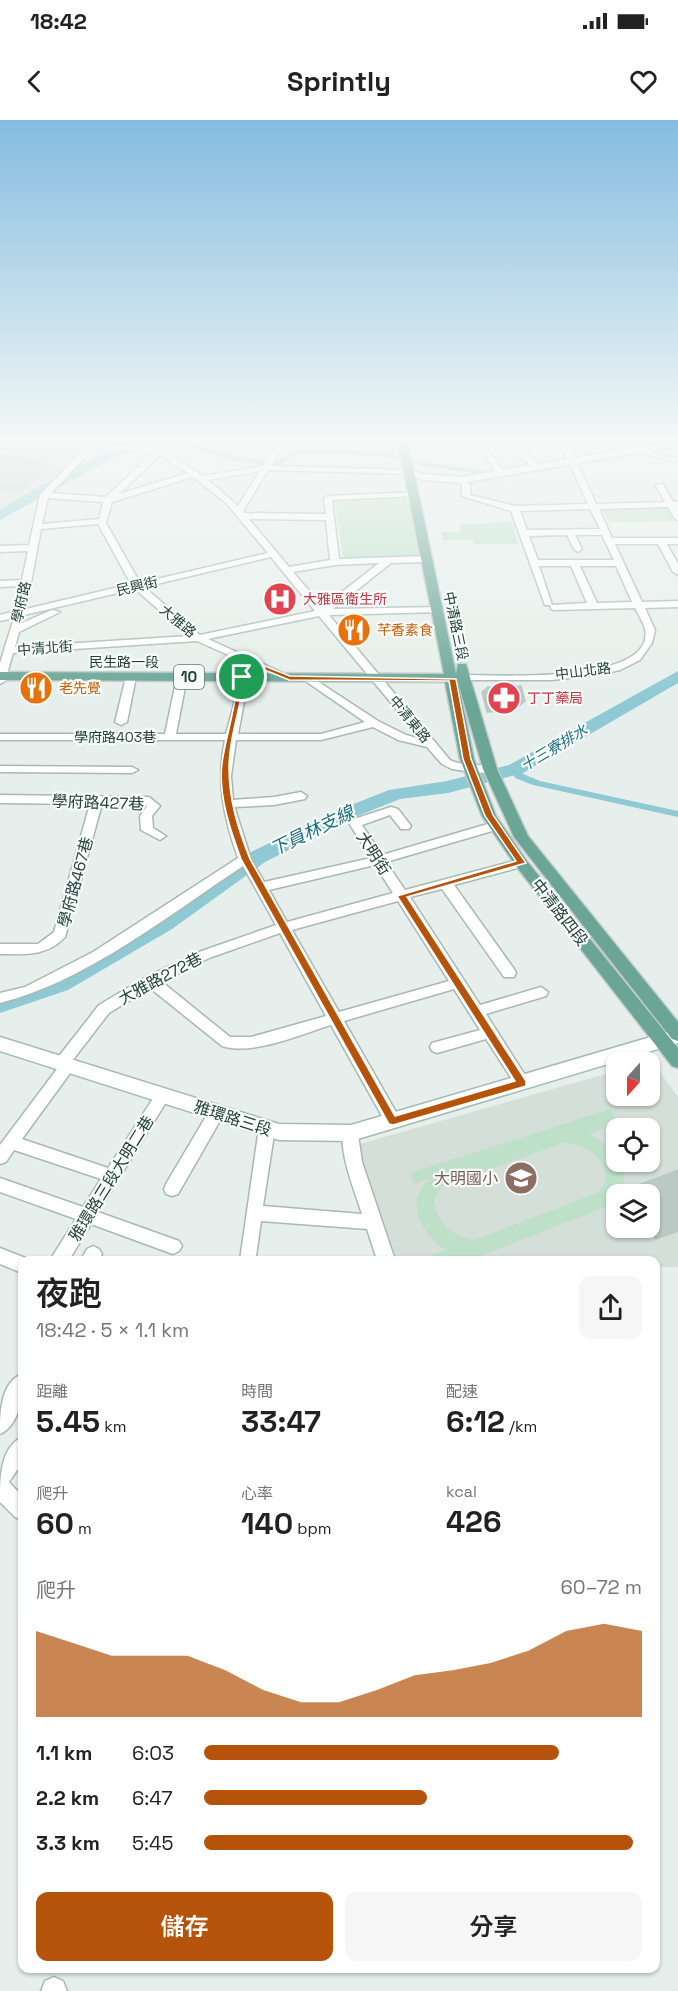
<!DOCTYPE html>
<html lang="zh-TW">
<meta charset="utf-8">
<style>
:root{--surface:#fff;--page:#f6f6f6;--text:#222;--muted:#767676;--accent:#b45309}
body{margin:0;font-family:"Space Grotesk","Noto Sans TC",sans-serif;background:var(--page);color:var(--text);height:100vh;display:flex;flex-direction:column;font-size:22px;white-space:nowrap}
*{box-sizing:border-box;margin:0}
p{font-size:20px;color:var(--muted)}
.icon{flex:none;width:33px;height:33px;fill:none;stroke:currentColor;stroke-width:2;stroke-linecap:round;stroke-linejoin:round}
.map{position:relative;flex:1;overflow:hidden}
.sheet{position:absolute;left:18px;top:1136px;width:642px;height:717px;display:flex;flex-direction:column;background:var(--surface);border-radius:12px;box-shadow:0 2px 4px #0004}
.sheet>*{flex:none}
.needle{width:39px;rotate:201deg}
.tools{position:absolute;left:606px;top:932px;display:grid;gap:12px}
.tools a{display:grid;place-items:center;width:54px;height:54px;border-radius:12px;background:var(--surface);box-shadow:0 2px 4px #0004;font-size:30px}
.pin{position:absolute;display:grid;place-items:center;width:51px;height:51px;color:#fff;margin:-26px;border:3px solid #fff;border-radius:50%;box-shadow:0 2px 6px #0007}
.round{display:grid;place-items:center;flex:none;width:63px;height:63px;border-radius:12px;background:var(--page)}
.summary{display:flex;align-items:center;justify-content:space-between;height:102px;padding:0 18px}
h1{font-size:33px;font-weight:600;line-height:45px}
.metrics{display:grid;grid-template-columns:repeat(3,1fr);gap:9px;height:102px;padding:6px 18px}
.metrics div{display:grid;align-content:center}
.metrics b{font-size:30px;font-weight:600}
.metrics small{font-size:16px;font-weight:400}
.metrics p{font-size:16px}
.chart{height:168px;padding:12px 18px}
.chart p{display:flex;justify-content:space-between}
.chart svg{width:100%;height:108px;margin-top:6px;fill:var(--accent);opacity:.7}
.primary-button{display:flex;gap:12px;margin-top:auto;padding:12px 18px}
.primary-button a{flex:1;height:69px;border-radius:12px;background:var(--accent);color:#fff;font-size:24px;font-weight:600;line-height:69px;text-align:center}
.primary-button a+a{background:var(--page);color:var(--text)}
ul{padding:0 18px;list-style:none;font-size:20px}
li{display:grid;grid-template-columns:96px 72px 1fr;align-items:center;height:45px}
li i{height:15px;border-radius:8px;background:var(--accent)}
.status{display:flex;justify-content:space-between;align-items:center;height:42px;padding:0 30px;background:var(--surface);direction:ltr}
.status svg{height:16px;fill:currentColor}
header{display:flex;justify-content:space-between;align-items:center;height:78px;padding:0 18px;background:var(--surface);font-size:27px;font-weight:600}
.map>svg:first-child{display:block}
</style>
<div class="status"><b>18:42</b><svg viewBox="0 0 49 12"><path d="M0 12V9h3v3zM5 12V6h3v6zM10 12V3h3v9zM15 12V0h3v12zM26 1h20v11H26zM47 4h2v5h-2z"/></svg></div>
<header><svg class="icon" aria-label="back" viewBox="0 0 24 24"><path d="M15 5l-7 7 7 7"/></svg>Sprintly<svg class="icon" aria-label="heart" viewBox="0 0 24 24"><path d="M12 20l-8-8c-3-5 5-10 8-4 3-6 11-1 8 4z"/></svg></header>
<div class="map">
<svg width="678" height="1871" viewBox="0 0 678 1871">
<rect width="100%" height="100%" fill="#e6efeb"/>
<path fill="#d4dfda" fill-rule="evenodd" d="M0,324H54L86,327L45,365L0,393Z
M652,941L678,977V1147H656V1140H392L356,1025L616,951V975H650V942ZM616,1008H650V1041H616ZM616,1074H650V1107H616Z"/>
<path fill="#bfe0c8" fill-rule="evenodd" d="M407,378L419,436L343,438L335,380Z
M669,386L677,401L609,402L601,387Z
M512,402L518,424H474L473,420H443L441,412H461L460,404Z
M610,989L619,1003L590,1014C611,1027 630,1047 622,1072L616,1074V1080L611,1085L470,1140H435L432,1135L446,1130C430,1122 413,1097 417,1078C419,1071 424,1064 430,1058L414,1064L410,1053ZM563,1023C588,1023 619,1046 599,1072L474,1120C450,1115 439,1105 434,1081L441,1067Z"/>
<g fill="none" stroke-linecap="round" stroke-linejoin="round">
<path fill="#8ec9d4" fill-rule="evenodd" d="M160,318H171L236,337L275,342L297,330L379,331L419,342L415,344L379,335L298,334L276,346L235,341Z
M420,342L487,351L503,349L507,351L487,355L423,346L419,344Z
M516,646L520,647L523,654L540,661L678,691V697L533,665L515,658L511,649Z"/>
<path fill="#8ec9d4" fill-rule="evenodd" d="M64,318H149L0,400V390L32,370L123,324L70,322Z
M678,551V563L523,653L448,673L400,679L350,699L265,742L172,809L68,870L0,893V877L52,858L156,799L251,732L336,691L389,670L447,661L509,645Z"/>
</g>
<path fill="#bbcac4" stroke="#b8c9c2" stroke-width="1.5" d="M0,335L43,340L39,343L51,345L20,372L0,370Z
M521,566L525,581L513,591L487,592L482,572L488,567Z
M678,1050V1111L656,1119L650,1109V1074L618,1073Z"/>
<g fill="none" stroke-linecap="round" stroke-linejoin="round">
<defs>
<path id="street" d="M96,318H104L99,323L149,328L141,322L148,320L203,356L263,346L280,318H288L271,346L412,350V354H409L268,350L243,391L245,393L326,394L324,378L328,376L417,372L418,374L414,376L332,380L339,439L427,436L432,439L427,442L391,443L333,489L438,487L441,488V492L329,495L450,640C465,648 486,642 496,649L490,652L478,653L452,649L442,644L427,627L398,620L373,607L321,620H236L231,656L233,680L274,677L301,672L307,676L305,679L274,685L235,687L236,692L251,739L264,762L371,738L349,703L351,700L391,687L398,689L411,706L409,709H401L390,695L362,705L382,735L491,703H499V709L386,742L405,770L521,739L525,740V746L454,765L514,849L516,853L514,857H504L442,769L410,777L480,885L541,867L548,872L546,876L486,894L530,963L527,967H517L486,919L437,933L432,931L430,927L432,923L480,910L454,869L344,901L401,1001L399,1005H387L331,905C301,914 253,936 222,926L150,868L109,893L72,941L76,945L73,949L22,1019L108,1048L158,971H168L171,975L168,979L98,1092L179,1121L182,1126L179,1131L173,1134L91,1104L69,1140H50L76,1099L0,1072V1058L83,1087L101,1059L14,1030L6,1042L0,1044V1025L57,949L53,944L56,940L99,885L146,857L199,832L276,805L243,746C169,795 85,862 0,883V873L25,867L93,832L238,738C224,698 216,663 225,620H0V614H165L177,557L182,554L187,557L176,614H226C232,591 243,561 235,538L197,521L13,533L5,561L0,564V543L14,498L0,501V495L15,491L21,466L0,467V461L22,460L28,431L0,432V426L29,425L40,375L87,326L55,323H0V319H55L91,322ZM95,327L153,333L106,377L51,373ZM160,335L188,353L119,374ZM260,351L238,386L208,360ZM193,357L226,383L268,433L140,463L106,403L112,382ZM48,378L103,382L99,399L42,404ZM249,399L326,400L330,440L289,447ZM98,404L131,464L26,489L41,409ZM271,437L315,491L200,515L144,467ZM379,443L323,487L293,452L335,445ZM135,469L189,516L15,527L19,512L60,492L52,490L22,503L24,495ZM319,496L421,619L406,615L378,601L308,555L304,556V560L365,602L321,614H238L246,571L247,543L285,560L294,558L208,519ZM375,745L393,773L287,802L269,770ZM398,781L449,861L339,892L292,810ZM280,813L326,896L251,917H230L162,862L209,838Z
M215,318H247C240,322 222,322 215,318Z
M558,318H566L596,384L665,382L656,366L660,364H663L673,382L678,381V400L675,399L668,387L599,389L612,418H678V424H667L678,444V455L673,452L658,424H615L642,482L678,481V487L645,488L655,510L652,523L640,540L620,550L597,555L551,560H460V556L464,555C495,555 656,565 645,509C643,502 638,494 635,488L554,490L551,489L550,485H545L511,391L462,376V365L458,360L462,358L470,365V375L515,386L588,384ZM590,389L600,409L527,410L520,391ZM567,415L574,429L578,432L582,429L575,415H602L614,440H538L529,416ZM539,446H571L587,483L552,485ZM580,446H616L632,482L597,483Z
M629,318H637C647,333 661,335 678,338V342L644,334Z
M479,324H485L505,354L504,356H498Z
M515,327H521L540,346V350H534L515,331Z
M131,554L136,557L127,602L121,605L115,602L126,557Z
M0,646L132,647L138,650L132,653L0,652Z
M0,675L149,677L160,686L152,696L153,708L166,716L160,720L141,710L140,696L147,686L146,685L102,684L65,817C46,837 25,834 0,834V824H38L54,812L90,684L0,683Z
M217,986L223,988L225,992L178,1074L172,1076L166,1074L164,1069L166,1064L211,988Z
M267,1002L273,1003L275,1008L263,1086L362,1094C356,1074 336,1027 345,1008L351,1007L357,1008L362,1042L395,1140H377L367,1109L261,1101L256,1136L258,1140H240L259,1008L261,1003Z
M93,1126L99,1129L102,1134L99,1140H81L87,1129Z
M0,1128L28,1139L22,1140V1153L0,1144Z
M22,1254C24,1273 20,1305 0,1314C0,1294 0,1263 22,1254Z
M22,1317V1343L9,1362L22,1376V1400L15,1397L0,1382C0,1358 0,1328 22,1317Z
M54,1857L63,1861L67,1871H41L45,1861Z"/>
<path id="secondary" d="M678,320V326L462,363L422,360L404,352L409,349L423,354L462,357Z
M678,909V923L351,1021L279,1020L0,931V917L279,1004L351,1005Z"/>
<path id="primary" d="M397,318H407L456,554L458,544H466L497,649L528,716L678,902V921L672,919L514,717L483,649L458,562L474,639L496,696L526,740L678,928V948L672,946L516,746L482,696L460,639L445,562L0,560V552L444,554Z"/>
</defs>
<use href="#street" stroke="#a8b8b2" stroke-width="3"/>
<use href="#secondary" stroke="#a4bbb3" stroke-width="3"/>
<use href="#primary" stroke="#c2cac8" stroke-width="3"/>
<use href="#street" fill="#fff" fill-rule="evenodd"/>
<use href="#secondary" fill="#fff" fill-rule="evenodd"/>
<use href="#primary" fill="#6aa596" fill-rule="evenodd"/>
</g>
<linearGradient id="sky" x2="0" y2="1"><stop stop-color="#84bce0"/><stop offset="0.55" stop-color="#f4f8f6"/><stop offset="1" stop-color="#f4f8f6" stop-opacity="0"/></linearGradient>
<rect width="678" height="580" fill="url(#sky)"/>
<path fill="#b45309" stroke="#fff" stroke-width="1.5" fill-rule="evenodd" d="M236,535L290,556L456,559L471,639L493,695L526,743L407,777L526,961V966L393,1005L389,1004L241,739C230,709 218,675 222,643C227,608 243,568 236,535ZM246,542L289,560L449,561L463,639L485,696L516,741L397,776L515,961L395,996L250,739C238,709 229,680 229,648C229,613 245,577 246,542Z"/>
<defs>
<symbol id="hospital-disc" viewBox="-11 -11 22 22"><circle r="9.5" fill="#e0444e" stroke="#f7fbf9"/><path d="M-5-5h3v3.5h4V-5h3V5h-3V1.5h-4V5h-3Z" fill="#fff"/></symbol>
<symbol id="restaurant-disc" viewBox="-11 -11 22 22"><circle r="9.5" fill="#e8710a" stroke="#f7fbf9"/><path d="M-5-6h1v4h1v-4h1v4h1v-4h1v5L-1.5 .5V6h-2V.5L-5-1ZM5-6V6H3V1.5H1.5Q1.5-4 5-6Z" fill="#fff"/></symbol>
<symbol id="pharmacy-disc" viewBox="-11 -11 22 22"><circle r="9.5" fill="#e0444e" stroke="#f7fbf9"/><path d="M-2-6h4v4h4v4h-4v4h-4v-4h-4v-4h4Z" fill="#fff"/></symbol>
<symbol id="school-disc" viewBox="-11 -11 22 22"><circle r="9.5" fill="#8d6e63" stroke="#f7fbf9"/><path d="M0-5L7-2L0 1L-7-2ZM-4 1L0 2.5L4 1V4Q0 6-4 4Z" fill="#fff"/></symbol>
</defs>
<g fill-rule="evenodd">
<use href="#hospital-disc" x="261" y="460" width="38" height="38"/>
<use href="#restaurant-disc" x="335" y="491" width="38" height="38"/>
<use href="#restaurant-disc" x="17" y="549" width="38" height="38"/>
<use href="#pharmacy-disc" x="485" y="559" width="38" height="38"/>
<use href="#school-disc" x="502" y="1039" width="38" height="38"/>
</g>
<g text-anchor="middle" stroke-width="4.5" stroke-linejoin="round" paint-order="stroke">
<g font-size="14" fill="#24423a" stroke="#f7fbf9">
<text transform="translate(137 466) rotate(-13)" y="5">民興街</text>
<text transform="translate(21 482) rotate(-77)" y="5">學府路</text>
<text transform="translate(178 501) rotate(40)" y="5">大雅路</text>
<text transform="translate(456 506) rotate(78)" y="5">中清路三段</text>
<text transform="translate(45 528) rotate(-4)" y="5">中清北街</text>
<text x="124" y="547">民生路一段</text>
<text transform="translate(583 551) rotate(-7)" y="5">中山北路</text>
<text transform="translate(410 599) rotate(51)" y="5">中清東路</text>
<text x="115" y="622">學府路403巷</text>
</g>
<g font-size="14" fill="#be3a42" stroke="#f7fbf9" text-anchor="start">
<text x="303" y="484">大雅區衛生所</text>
<text x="527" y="583">丁丁藥局</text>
</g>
<g font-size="14" fill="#c56008" stroke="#f7fbf9" text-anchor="start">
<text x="377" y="515">芊香素食</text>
<text x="59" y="573">老先覺</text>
</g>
<rect fill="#f7fbf9" stroke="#637a73" stroke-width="1.5" x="174" y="545" width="30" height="24" rx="4.5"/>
<g font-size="15" font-weight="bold" fill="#24423a">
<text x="189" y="562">10</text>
</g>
<g font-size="15" font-style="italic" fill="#1c6f80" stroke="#f7fbf9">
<text transform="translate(554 628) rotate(-31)" y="5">十三寮排水</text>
</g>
<g font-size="16" fill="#24423a" stroke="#f7fbf9">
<text transform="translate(98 682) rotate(2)" y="6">學府路427巷</text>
<text transform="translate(374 733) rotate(57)" y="6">大明街</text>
<text transform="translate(75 762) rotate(-75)" y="6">學府路467巷</text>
<text transform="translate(560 792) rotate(52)" y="6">中清路四段</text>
<text transform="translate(160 858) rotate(-28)" y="6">大雅路272巷</text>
<text transform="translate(233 998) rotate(18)" y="6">雅環路三段</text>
<text transform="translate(111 1058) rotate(-58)" y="6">雅環路三段大明二巷</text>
</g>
<g font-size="16" fill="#785e54" stroke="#f7fbf9" text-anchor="end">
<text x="498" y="1064">大明國小</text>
</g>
<g font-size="18" font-style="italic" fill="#1c6f80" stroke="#f7fbf9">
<text transform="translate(312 711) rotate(-26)" y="6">下員林支線</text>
</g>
</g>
</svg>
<div class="tools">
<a><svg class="needle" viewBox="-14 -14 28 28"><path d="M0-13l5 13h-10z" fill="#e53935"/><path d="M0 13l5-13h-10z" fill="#767676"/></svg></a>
<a><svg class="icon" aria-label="locate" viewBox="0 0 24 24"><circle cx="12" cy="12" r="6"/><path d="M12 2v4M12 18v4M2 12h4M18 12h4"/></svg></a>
<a><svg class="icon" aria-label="layers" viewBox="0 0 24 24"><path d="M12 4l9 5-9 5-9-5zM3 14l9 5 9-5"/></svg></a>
</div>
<div class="pin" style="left:242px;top:557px;background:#1e9e55"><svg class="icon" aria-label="arrive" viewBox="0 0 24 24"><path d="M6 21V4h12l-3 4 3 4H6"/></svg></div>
<section class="sheet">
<div class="summary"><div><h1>夜跑</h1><p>18:42 · 5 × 1.1 km</p></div><a class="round"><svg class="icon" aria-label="share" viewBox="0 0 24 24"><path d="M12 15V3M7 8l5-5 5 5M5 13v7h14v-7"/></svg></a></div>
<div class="metrics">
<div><p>距離</p><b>5.45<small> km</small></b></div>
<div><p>時間</p><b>33:47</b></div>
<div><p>配速</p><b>6:12<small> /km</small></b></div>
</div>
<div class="metrics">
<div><p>爬升</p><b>60<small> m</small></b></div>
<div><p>心率</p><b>140<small> bpm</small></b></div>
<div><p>kcal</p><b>426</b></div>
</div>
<div class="chart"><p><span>爬升</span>60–72 m</p>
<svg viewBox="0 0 160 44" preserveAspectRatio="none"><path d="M0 44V9L10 14L20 19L30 19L40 19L50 25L60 33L70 38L80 38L90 33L100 27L110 25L120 22L130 17L140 9L150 6L160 9V44z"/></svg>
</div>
<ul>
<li><b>1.1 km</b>6:03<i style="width:81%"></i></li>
<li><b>2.2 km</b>6:47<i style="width:51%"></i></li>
<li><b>3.3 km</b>5:45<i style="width:98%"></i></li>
</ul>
<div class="primary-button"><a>儲存</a><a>分享</a></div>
</section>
</div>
